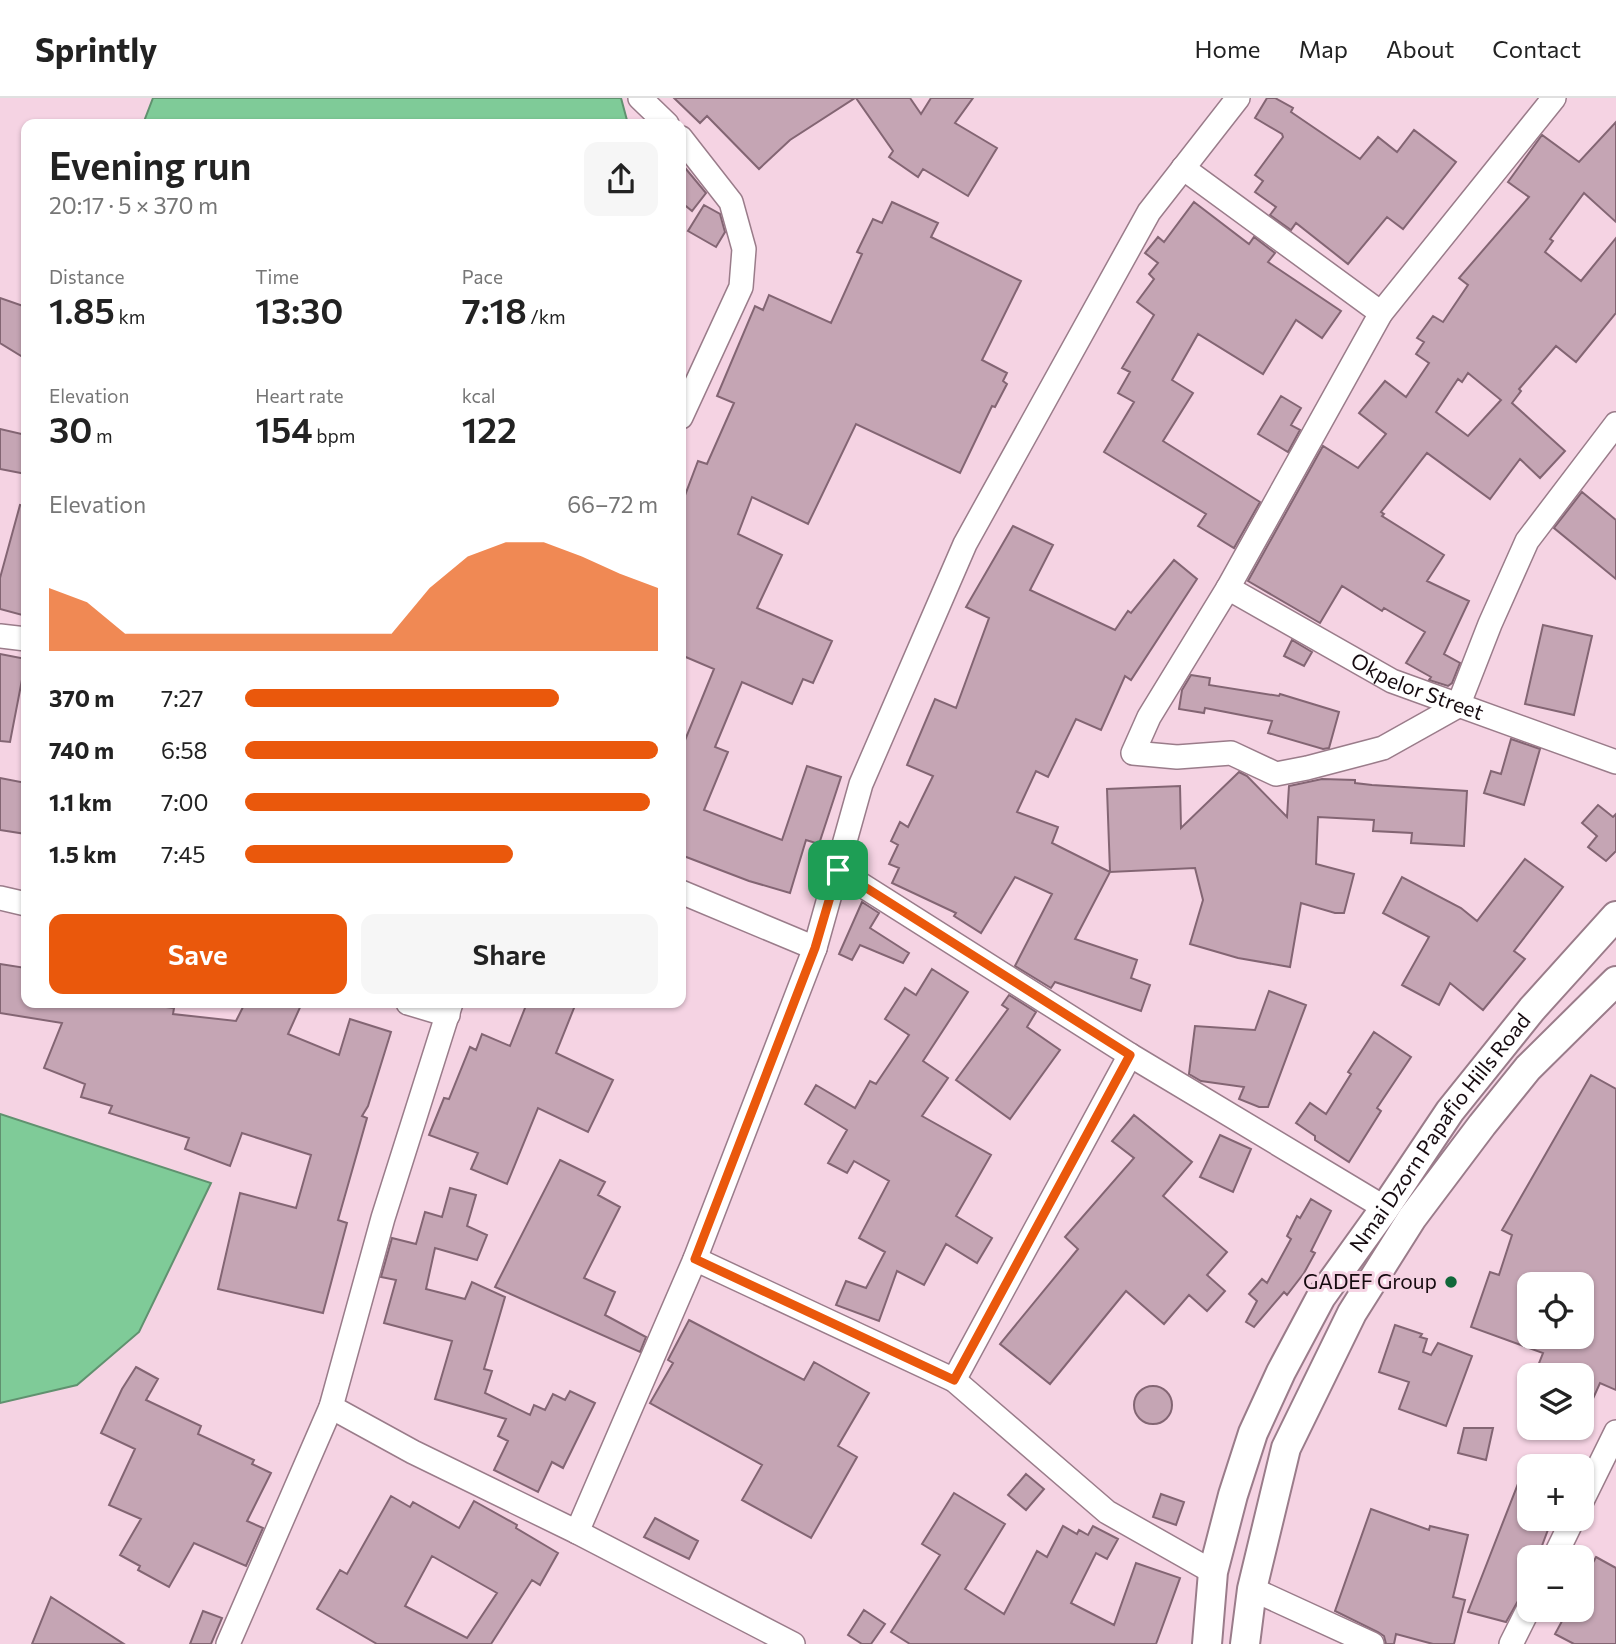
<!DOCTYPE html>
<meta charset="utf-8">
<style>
:root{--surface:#fff;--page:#f6f6f6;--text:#222;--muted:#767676;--line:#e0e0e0;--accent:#ea580c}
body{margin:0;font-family:Commissioner,sans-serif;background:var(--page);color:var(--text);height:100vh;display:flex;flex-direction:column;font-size:26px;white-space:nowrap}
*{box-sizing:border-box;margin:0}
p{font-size:23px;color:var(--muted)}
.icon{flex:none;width:38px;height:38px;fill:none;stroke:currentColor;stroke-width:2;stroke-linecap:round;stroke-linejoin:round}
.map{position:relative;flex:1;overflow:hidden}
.details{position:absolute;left:21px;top:21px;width:665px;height:889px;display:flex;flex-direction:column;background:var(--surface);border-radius:14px;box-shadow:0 2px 5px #0004}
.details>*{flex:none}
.tools{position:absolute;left:1517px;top:1174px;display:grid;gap:14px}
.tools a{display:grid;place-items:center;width:77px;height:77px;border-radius:14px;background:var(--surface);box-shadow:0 2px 5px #0004;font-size:35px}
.pin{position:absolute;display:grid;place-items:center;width:60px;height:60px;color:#fff;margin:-30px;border-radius:14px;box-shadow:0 4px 10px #0006}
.round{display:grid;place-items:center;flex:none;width:74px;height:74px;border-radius:14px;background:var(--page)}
.overview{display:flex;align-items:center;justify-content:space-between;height:119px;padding:0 28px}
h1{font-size:38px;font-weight:600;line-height:52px}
.metrics{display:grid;grid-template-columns:repeat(3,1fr);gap:10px;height:119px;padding:7px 28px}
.metrics div{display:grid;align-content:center}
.metrics b{font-size:35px;font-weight:600}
.metrics small{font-size:19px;font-weight:400}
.metrics p{font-size:19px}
.chart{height:196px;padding:14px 28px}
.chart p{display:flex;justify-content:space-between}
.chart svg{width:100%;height:126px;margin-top:7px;fill:var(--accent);opacity:.7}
.button{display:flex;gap:14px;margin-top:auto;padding:14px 28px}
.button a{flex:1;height:80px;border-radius:14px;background:var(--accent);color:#fff;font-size:28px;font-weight:600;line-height:80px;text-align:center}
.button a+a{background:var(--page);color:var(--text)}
ul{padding:0 28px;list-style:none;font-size:23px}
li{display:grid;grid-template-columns:112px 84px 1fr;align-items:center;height:52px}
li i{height:18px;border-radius:9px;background:var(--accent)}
header{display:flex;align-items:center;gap:42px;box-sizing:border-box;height:98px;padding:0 35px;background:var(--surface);border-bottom:2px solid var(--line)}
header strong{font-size:33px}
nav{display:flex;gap:38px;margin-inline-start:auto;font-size:24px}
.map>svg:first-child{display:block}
</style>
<header>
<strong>Sprintly</strong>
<nav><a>Home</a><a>Map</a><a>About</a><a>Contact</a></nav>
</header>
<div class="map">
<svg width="1616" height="1546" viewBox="0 0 1616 1546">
<rect width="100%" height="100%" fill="#f5d3e3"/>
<path fill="#7fcb98" stroke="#60916f" stroke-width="2" d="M153,0H621L628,26H143Z
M0,1016L211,1085L139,1234L77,1287L0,1305Z"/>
<path fill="#c5a5b4" stroke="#836573" stroke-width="2" fill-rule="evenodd" d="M674,0H855L790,42L759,71L707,18L700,25Z
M856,0H910L921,16L931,0H973L955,25L997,50L968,98L923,71L918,79L889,59L893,53Z
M1267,0H1275L1293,10L1291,14L1360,61L1378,39L1397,54L1414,32L1456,64L1403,131L1387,119L1348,166L1296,125L1291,132L1270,117L1276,109L1255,94L1263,83L1255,77L1283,39L1282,36L1255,20Z
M1616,24V124L1584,95L1550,141L1553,143L1545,154L1581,183L1616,140V215L1576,264L1556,248L1519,291L1521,293L1512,305L1565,353L1540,380L1520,361L1490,401L1427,355L1381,414L1384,416L1382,418L1444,457L1427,483L1469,503L1444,556L1460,565L1452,585L1448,588L1429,582L1431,579L1406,565L1425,534L1384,510L1382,513L1342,488L1320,525L1248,483L1323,348L1358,370L1386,336L1359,315L1385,283L1406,299L1429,265L1416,256L1424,244L1417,240L1433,218L1443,224L1468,187L1459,180L1529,99L1508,84L1542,37L1579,64ZM1468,275L1501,302L1468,338L1436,314L1458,281L1462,284Z
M681,65L706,95L692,113L681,104Z
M892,104L938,125L931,139L1021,183L982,262L1007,275L1003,283L1007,286L995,309L992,308L960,375L856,326L808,426L752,399L738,436L782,457L757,510L832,543L813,585L803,581L792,606L742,584L715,649L728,654L704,712L782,742L807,668L841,679L819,746L806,742L790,795L749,783L681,757V652L714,571L681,557V408L698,363L707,366L734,305L717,298L755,208L763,212L769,197L831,225L862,156L857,154L873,121L882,125Z
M1194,104L1249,146L1254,139L1275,155L1268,164L1341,213L1322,240L1296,222L1263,276L1198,236L1172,282L1193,295L1163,343L1260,404L1234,450L1198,428L1206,416L1104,354L1134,304L1118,295L1130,274L1122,270L1154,217L1137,204L1154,181L1149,176L1158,165L1145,155L1158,139L1164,144Z
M704,107L720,116L725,134L716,149L688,133Z
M0,200L26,209V261L0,245Z
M1281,298L1301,310L1291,327L1300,332L1288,354L1258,336Z
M0,331L26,337V376L0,371Z
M1582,394L1616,422V481L1554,430Z
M20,407L26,408V518L0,511V480Z
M1013,428L1053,447L1030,492L1115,532L1128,513L1131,515L1174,462L1197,481L1131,582L1125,578L1101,632L1076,621L1048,679L1036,673L1017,714L1058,729L1052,745L1110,774L1075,841L1137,862L1131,880L1150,887L1141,913L1055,884L1051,890L1015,868L1052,796L1015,779L981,835L954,818L956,815L892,785L899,770L889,766L898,747L891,743L900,724L908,729L933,678L907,667L935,601L956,610L989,520L966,509Z
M1543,527L1592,538L1574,617L1525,606Z
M1292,542L1312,554L1304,568L1284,558Z
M0,556L26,561L10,644L0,643Z
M1191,577L1210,580L1209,587L1279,598L1280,596L1339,614L1329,650L1323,651L1268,635L1272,623L1205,610L1204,615L1179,611L1182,592Z
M1511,641L1540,651L1524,707L1484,695L1491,673L1501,676Z
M1239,674L1247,678L1287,719L1289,688L1322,681L1355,682V685L1372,687L1467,693L1464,748L1411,745L1412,735L1373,733L1374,722L1318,719L1316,766L1354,776L1344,815H1335L1301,805L1290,869L1238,860L1190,846L1203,802L1195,770L1110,774L1107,691L1180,688L1181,730Z
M0,680L26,685V736L0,732Z
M1598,707L1613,719L1616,716V753L1606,763L1588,749L1597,738L1582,725Z
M1525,761L1563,789L1514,853L1525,861L1483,912L1450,885L1439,907L1402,887L1429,839L1383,815L1402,779L1461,810L1477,823Z
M862,804L879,815L870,830L909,855L903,865L860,847L852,862L839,856Z
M0,866L26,870V905H134L174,910L173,916L236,923L245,905H302L288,936L339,957L350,921L391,934L368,1008L362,1018L367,1020L338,1122L347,1125L323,1215L218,1191L240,1095L296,1110L311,1057L242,1035L230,1068L185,1051L189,1040L109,1015L112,1008L81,999L85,986L44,970L62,925L0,915Z
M932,871L968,894L923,963L948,980L922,1018L991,1057L956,1118L992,1140L977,1165L946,1146L924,1187L897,1173L879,1223L836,1207L846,1183L866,1190L885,1154L859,1140L889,1083L854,1063L847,1075L828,1065L847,1032L805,1006L816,987L855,1010L870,983L876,986L909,937L885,921L905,890L916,897Z
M1269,893L1306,907L1268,1009H1259L1239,1001L1244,989L1201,983L1189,976L1195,928L1255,932Z
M1009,897L1036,914L1027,929L1060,952L1010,1021L956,982L1008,911L1002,907Z
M527,905H576L556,955L613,982L588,1034L538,1010L507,1086L471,1071L478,1055L429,1037L444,1000L449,1001L470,949L476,952L482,936L510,948Z
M1374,934L1411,959L1377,1010L1381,1013L1349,1064L1315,1042V1038L1296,1025L1310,1005L1326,1016L1351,976L1348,974Z
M1591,977L1616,991V1292L1600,1285L1582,1325V1278H1534L1543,1255L1471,1229L1490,1174L1499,1177L1512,1137L1502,1132ZM1530,1186H1582V1239H1530Z
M1134,1017L1192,1064L1163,1098L1227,1154L1207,1177L1225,1193L1207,1213L1189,1197L1164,1226L1126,1193L1050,1286L1000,1246L1078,1151L1065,1139L1134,1060L1112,1043Z
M1220,1037L1251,1051L1233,1094L1200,1079Z
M560,1062L605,1084L598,1097L620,1109L584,1180L615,1194L605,1217L646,1239L640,1254L495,1189Z
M450,1090L476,1097L467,1128L487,1137L477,1162L435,1150L426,1191L465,1201L472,1184L505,1199L484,1271L492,1273L485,1295L530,1317L534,1307L545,1312L553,1296L565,1302L570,1293L595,1305L563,1370L552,1364L538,1394L494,1372L508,1343L498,1338L506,1321L435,1301L452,1243L384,1225L396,1182L381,1179L392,1140L416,1146L425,1114L442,1119Z
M1311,1101L1331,1113L1311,1153L1315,1155L1304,1175L1287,1197L1284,1194L1254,1229L1246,1224L1257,1203L1249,1196L1262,1181L1267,1185L1291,1141L1287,1138L1297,1118L1300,1120Z
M689,1222L804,1282L814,1264L869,1295L838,1348L857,1359L811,1440L742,1402L762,1367L650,1305L673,1265L668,1262Z
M1395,1227L1422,1236L1420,1239L1427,1241L1423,1254L1431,1257L1438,1245L1472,1258L1446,1328L1399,1311L1409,1284L1379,1274Z
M136,1269L158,1281L146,1302L201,1328L198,1336L254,1362L252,1366L271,1375L247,1423L263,1430L246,1468L194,1445L169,1489L138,1472L140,1468L120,1457L141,1421L109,1407L135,1351L101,1335L122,1291Z
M1134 1307a19 19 0 1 1 38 0a19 19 0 1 1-38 0Z
M1464,1330H1493L1486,1362L1458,1355Z
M1528,1360L1530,1421H1552L1540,1453L1535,1451L1533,1460H1530V1471L1522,1496L1506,1524L1468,1514Z
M1026,1376L1044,1391L1026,1412L1008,1397Z
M954,1395L1005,1426L965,1491L1004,1516L1037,1453L1047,1459L1063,1428L1077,1436L1079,1432L1088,1437L1093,1428L1118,1441L1107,1461L1096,1455L1071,1505L1114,1527L1136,1465L1180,1480L1156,1546H910L891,1534L940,1457L922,1446Z
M1161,1396L1184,1404L1176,1427L1153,1419Z
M391,1398L410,1409L413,1404L459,1430L474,1403L517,1427L516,1430L558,1455L540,1487L532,1482L491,1546H377L317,1511L340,1472L347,1476ZM432,1458L497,1495L467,1540L405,1508Z
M1371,1411L1429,1432L1430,1428L1468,1437L1453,1499L1465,1502L1454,1546H1433L1396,1536L1394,1546H1386L1384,1538L1378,1534L1335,1513Z
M655,1420L698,1443L689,1461L644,1439Z
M1596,1459L1616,1470V1546H1574L1555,1536L1568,1512H1582V1485Z
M51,1499L124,1546H32Z
M864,1512L885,1526L871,1546H862L848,1537Z
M203,1513L222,1520L211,1546H190Z"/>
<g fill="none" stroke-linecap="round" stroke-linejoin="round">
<defs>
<g id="minor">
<path d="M640,0L667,26"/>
<path d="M1554,0L1381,215L1228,490L1149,619L1133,655L1177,659L1231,655L1276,676L1307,670L1383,650L1458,608L1490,526L1527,443L1616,326"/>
<path d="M681,40L731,104L744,151L741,189L681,319"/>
<path d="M1183,70L1381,215"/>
<path id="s1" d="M1228,490L1392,583L1616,664"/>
<path d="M0,538L26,541"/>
<path d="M838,772L1130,957L1385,1110"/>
<path d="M681,794L815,850"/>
<path d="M0,800L26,806"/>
<path d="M408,905L448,917"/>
<path d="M695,1161L954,1282L1107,1414L1213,1474"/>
<path d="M954,1282L1130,957"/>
<path d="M331,1309L413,1354L577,1434L793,1546"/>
<path d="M1582,1403L1616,1334"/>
<path d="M577,1434L695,1161L815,850L861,686L965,446L1149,114L1238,0"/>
<path d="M1554,1460L1573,1421"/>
<path d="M1252,1491L1372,1546"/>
<path d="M228,1546L331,1309L383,1120L451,905"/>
<path d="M1511,1546L1530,1508"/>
</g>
<g id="tertiary">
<path id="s2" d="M1207,1546L1213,1474L1233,1397L1253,1335L1281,1274L1321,1199L1385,1110L1450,1013L1532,911L1616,818"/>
<path d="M1245,1546L1252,1491L1286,1350L1352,1215L1412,1120L1482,1027L1528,970L1616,883"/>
</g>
</defs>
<use href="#minor" stroke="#9a7c8a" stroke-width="26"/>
<use href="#tertiary" stroke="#9a7c8a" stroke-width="32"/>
<use href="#minor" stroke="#fff" stroke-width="23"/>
<use href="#tertiary" stroke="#fff" stroke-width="28"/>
</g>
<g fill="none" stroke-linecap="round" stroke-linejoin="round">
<defs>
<path id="route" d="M838,772L1130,957L954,1282L695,1161L815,850Z"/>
</defs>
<use href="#route" stroke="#fff" stroke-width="14"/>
<use href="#route" stroke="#ea580c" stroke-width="9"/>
</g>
<circle fill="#106739" stroke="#f5d3e3" stroke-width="2.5" cx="1451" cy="1184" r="7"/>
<g text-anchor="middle" stroke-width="6" stroke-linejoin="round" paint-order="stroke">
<g font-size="21" fill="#160b10" stroke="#f5d3e3">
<text dy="7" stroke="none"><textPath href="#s1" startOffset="214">Okpelor Street</textPath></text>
<text dy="7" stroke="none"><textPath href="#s2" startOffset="572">Nmai Dzorn Papafio Hills Road</textPath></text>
</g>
<g font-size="21" fill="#160b10" stroke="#f5d3e3" text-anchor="end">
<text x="1437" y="1191">GADEF Group</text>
</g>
</g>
</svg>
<div class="tools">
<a><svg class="icon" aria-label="locate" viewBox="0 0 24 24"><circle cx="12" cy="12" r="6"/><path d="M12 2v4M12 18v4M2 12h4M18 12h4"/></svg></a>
<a><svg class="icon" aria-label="layers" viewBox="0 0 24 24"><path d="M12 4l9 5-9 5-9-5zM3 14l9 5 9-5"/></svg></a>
<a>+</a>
<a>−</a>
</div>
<div class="pin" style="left:838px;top:772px;background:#1e9e55"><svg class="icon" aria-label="arrive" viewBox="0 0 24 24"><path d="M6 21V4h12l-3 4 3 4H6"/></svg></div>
<section class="details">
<div class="overview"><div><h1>Evening run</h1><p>20:17 · 5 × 370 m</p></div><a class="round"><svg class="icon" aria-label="share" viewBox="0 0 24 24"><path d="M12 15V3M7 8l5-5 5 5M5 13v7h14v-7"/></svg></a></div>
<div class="metrics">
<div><p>Distance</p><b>1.85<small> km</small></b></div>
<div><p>Time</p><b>13:30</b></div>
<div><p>Pace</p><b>7:18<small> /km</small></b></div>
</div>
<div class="metrics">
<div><p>Elevation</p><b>30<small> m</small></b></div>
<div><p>Heart rate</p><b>154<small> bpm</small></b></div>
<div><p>kcal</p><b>122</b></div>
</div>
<div class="chart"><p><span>Elevation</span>66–72 m</p>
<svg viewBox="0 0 160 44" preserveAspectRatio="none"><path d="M0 44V22L10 27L20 38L30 38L40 38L50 38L60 38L70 38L80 38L90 38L100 22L110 11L120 6L130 6L140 11L150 17L160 22V44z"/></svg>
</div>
<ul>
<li><b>370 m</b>7:27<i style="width:76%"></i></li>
<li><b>740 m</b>6:58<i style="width:100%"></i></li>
<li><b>1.1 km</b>7:00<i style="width:98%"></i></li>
<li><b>1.5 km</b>7:45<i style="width:65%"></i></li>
</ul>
<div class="button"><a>Save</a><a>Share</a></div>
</section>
</div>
